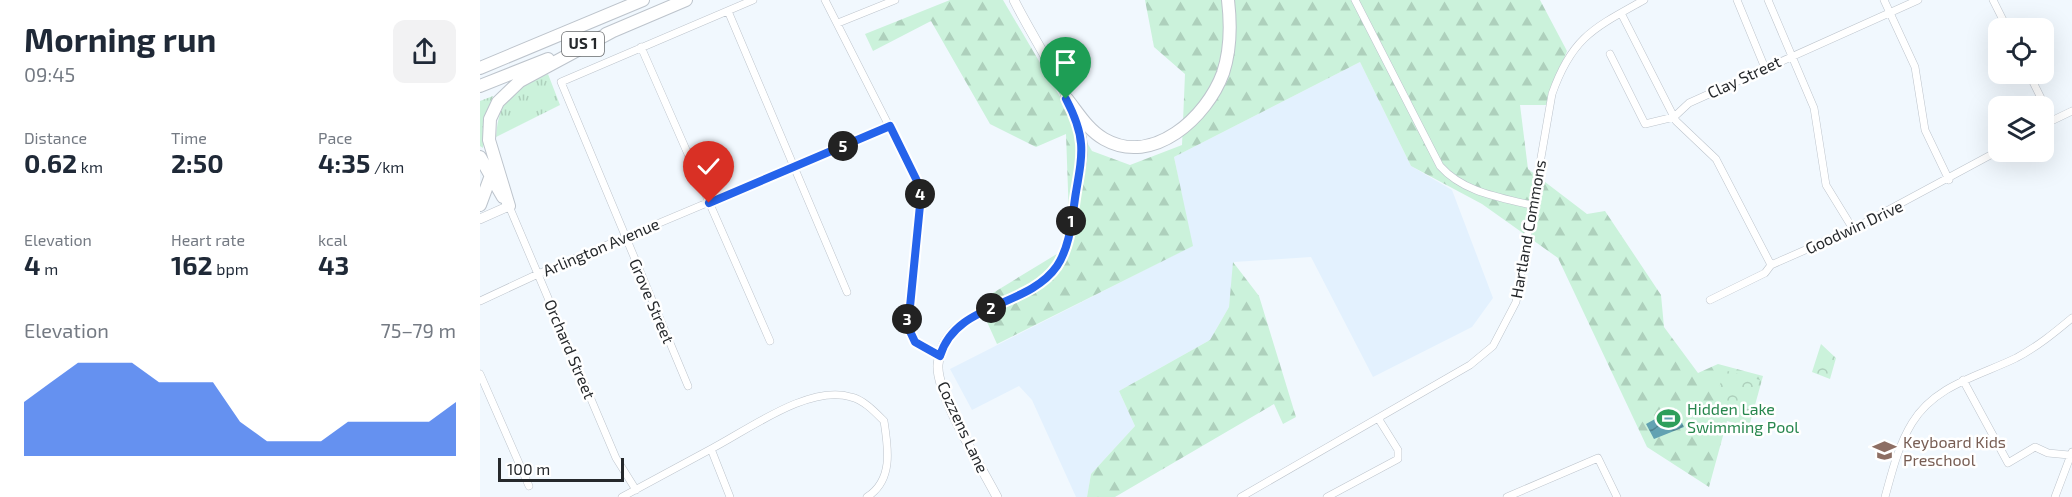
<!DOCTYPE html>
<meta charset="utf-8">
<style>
:root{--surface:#fff;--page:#f2f2f3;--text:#1f2937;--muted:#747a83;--accent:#2563eb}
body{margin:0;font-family:"Exo 2",sans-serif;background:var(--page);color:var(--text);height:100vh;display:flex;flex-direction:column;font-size:22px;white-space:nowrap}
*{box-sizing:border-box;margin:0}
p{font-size:20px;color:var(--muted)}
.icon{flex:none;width:33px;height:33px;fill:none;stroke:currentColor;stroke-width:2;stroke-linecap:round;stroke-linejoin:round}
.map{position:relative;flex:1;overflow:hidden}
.drawer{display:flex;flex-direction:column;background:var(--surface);width:480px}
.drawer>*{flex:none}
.buttons{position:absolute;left:1508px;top:18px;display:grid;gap:12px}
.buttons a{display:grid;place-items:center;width:66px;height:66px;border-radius:12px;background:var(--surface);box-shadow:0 6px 24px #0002;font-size:30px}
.scale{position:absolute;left:18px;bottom:15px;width:126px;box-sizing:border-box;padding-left:6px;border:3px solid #26292c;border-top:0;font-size:16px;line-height:21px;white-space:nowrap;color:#26292c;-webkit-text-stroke:4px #fff;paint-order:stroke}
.pin{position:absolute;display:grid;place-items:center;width:51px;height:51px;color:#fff;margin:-62px -26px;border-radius:50% 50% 50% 0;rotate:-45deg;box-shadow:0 0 6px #0007}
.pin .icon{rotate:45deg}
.km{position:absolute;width:30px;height:30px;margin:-15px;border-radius:50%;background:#222;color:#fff;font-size:16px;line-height:30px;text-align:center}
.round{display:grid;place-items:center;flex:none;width:63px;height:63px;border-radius:12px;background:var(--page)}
.head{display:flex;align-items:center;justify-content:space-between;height:102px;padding:0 24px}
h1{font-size:33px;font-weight:700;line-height:45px}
.figures{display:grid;grid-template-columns:repeat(3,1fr);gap:9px;height:102px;padding:6px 24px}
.figures div{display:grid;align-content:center}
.figures b{font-size:26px;font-weight:700}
.figures small{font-size:16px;font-weight:400}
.figures p{font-size:16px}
.chart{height:168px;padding:12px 24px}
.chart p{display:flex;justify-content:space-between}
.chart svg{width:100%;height:108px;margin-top:6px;fill:var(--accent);opacity:.7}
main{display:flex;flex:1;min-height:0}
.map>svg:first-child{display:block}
</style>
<main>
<section class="drawer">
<div class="head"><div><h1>Morning run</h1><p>09:45</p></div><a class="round"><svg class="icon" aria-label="share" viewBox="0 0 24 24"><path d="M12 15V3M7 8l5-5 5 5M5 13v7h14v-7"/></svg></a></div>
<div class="figures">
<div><p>Distance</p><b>0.62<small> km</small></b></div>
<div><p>Time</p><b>2:50</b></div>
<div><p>Pace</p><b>4:35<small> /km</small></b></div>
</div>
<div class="figures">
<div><p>Elevation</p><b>4<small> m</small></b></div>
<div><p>Heart rate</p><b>162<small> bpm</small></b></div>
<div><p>kcal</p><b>43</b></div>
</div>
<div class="chart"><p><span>Elevation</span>75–79 m</p>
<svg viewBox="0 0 160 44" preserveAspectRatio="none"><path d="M0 44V22L10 14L20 6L30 6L40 6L50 14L60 14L70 14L80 30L90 38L100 38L110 38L120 30L130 30L140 30L150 30L160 22V44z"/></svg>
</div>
</section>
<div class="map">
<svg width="1592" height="497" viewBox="0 0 1592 497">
<defs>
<pattern id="grass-tufts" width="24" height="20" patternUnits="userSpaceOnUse" patternTransform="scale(1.5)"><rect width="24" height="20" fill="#cbf2db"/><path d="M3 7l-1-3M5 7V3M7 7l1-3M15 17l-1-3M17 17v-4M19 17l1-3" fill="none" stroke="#aed0bc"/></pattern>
<pattern id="forest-firs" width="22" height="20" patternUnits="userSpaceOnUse" patternTransform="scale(1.5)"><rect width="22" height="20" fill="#cbf2db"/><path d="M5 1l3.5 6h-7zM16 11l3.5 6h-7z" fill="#aed0bc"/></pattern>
<pattern id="park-crowns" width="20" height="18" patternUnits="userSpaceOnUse" patternTransform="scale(1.5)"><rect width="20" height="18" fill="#cbf2db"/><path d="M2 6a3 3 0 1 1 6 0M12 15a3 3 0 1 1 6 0" fill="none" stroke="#aed0bc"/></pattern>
<pattern id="water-waves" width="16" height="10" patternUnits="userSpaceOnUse" patternTransform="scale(1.5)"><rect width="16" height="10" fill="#62a2b2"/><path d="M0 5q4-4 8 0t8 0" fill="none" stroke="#518491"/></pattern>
</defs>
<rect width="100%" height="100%" fill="#f1f8fe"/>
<path fill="#e3f1fe" d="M880,62L931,166L972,190L1013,298L992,327L893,377L831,257L754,262L749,307L730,340L639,391L655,426L611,474L607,497H596L552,400L539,386L492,410L470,369L712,246L694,157Z"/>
<path fill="url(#grass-tufts)" d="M68,74L80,105L16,137C19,96 33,91 68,74Z
M13,96L4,129L3,148L0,146V101Z"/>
<path fill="url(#forest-firs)" d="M470,0H523L612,151L650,165L702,145L705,74L674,47L665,0H1060L1087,51L1066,105H1040L1048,169L1107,214L1125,211L1181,295L1184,327L1218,373L1238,364L1283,376L1269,427L1247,421L1229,487L1167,447L1078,258L1002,204L931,166L880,62L694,157L713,246L517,344L498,302L590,246L586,134L556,147L510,124L451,21L393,51L385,34Z
M753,262L779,296L816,417L803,424L794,404L635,497H607L611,474L655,426L639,391L730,340L749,307Z"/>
<path fill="url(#park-crowns)" d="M1341,344L1356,358L1350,379L1332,372Z
M1244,370L1280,380L1268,425L1232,415Z"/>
<path fill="url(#water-waves)" d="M1195,408L1204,427L1174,439L1166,424Z"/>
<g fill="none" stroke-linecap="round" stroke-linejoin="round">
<defs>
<path id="street" d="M345,0L438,183L439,227L427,320L435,342L460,356
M875,0L960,166C983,192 1018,197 1051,205
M1257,0L1285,68
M1288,0L1334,108L1346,185L1373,229
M1404,0L1435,67L1445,130L1469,180
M1513,0L1527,28
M248,11L367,292
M1141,13L1196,121L1236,159L1291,265
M358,23L415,0
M161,47L290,341
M1130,54L1165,124L1194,117L1209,103L1438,0
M1549,74L1572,120
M1563,125L1592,111
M29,206L136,458L156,490
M1230,300L1285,273L1291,265L1373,229L1518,151
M0,301L58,274L410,126
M0,374L49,486
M1483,380L1528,463L1555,447L1568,453L1589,455
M208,386L81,82L273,0
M142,497L231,449
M250,497L231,449C268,430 329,384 371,397C384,400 395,412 404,421C408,447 414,480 387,497
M761,497L990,365L1013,346L1036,302L1072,94C1092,37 1114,28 1164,0
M847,497L918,459V450L898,418
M1027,497L1118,458L1137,497
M1405,497C1412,472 1418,446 1432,423C1455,385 1499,376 1536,358C1557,347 1574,333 1592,318
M1575,497L1592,452"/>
<path id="secondary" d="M0,219L29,206
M517,497C502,468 456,394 458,365C463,304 547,308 576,267C590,247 591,220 595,197C598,179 605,158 602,139C594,98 553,39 534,0"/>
<path id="highway" d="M126,34L206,0
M0,68L163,0
M0,86L68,59
M587,99C598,113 608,130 624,139C673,167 727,117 743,73C751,49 751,25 748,0
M0,157L23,197
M0,205L10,178
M29,206L9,140L10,119L18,102L40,81L133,31"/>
</defs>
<use href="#street" stroke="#bdc4cc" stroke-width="8"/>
<use href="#secondary" stroke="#bdc4cc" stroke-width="10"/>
<use href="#highway" stroke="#bdc4cc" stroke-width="14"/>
<use href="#street" stroke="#fff" stroke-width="7"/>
<use href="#secondary" stroke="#fff" stroke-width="9"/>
<use href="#highway" stroke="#fff" stroke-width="12"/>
</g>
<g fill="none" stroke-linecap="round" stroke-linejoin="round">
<defs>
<path id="route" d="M229,203L410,126L438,183L441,195L428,327L435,342L460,356C476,302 548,308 577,266C591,245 592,216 596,192C603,152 606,137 586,99"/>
</defs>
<use href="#route" stroke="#fff" stroke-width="12"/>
<use href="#route" stroke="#2563eb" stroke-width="8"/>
</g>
<defs>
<symbol id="stadium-bare" viewBox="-9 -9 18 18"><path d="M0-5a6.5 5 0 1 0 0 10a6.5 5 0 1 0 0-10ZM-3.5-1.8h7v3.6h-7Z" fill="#2e9e5b" stroke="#fff" stroke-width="2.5" paint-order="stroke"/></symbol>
<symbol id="school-bare" viewBox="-9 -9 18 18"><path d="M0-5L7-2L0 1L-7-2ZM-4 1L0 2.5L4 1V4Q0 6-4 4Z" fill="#8d6e63" stroke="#fff" stroke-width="2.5" paint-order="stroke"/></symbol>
</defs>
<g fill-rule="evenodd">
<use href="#stadium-bare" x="1172" y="402" width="33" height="33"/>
<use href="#school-bare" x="1388" y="434" width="33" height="33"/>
</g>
<g text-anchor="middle" stroke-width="5" stroke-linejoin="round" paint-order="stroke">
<rect fill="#fff" stroke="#67696b" stroke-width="1.5" x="82" y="32" width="42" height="24" rx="4.5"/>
<g font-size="15" font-weight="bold" fill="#26292c">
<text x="103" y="49">US 1</text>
</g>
<g font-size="16" fill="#26292c" stroke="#fff">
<text transform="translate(1264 77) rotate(-25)" y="6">Clay Street</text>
<text transform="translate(1374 227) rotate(-25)" y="6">Goodwin Drive</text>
<text transform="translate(1048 229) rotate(-80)" y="6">Hartland Commons</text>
<text transform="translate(121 247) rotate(-23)" y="6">Arlington Avenue</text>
<text transform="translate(172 301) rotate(67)" y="6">Grove Street</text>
<text transform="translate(90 349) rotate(67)" y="6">Orchard Street</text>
<text transform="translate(483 427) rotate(65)" y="6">Cozzens Lane</text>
</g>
<g font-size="16" fill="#27864d" stroke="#fff" text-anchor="start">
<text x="1207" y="415">Hidden Lake<tspan x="1207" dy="18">Swimming Pool</tspan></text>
</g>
<g font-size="16" fill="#785e54" stroke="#fff" text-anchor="start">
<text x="1423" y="448">Keyboard Kids<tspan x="1423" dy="18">Preschool</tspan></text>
</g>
</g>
</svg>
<div class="buttons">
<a><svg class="icon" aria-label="locate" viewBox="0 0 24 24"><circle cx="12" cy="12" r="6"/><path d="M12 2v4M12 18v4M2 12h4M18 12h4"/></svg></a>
<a><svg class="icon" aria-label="layers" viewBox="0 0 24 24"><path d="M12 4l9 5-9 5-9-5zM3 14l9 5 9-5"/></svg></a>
</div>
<div class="scale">100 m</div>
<div class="pin" style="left:586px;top:99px;background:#1e9e55"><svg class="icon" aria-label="arrive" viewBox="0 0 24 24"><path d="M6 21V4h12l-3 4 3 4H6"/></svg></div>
<div class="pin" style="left:229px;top:203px;background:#d93025"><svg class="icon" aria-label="check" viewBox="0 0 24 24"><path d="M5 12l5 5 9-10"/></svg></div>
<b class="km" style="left:591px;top:221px">1</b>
<b class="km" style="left:511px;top:308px">2</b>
<b class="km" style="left:427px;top:319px">3</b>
<b class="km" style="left:440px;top:194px">4</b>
<b class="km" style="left:363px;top:146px">5</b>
</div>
</main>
